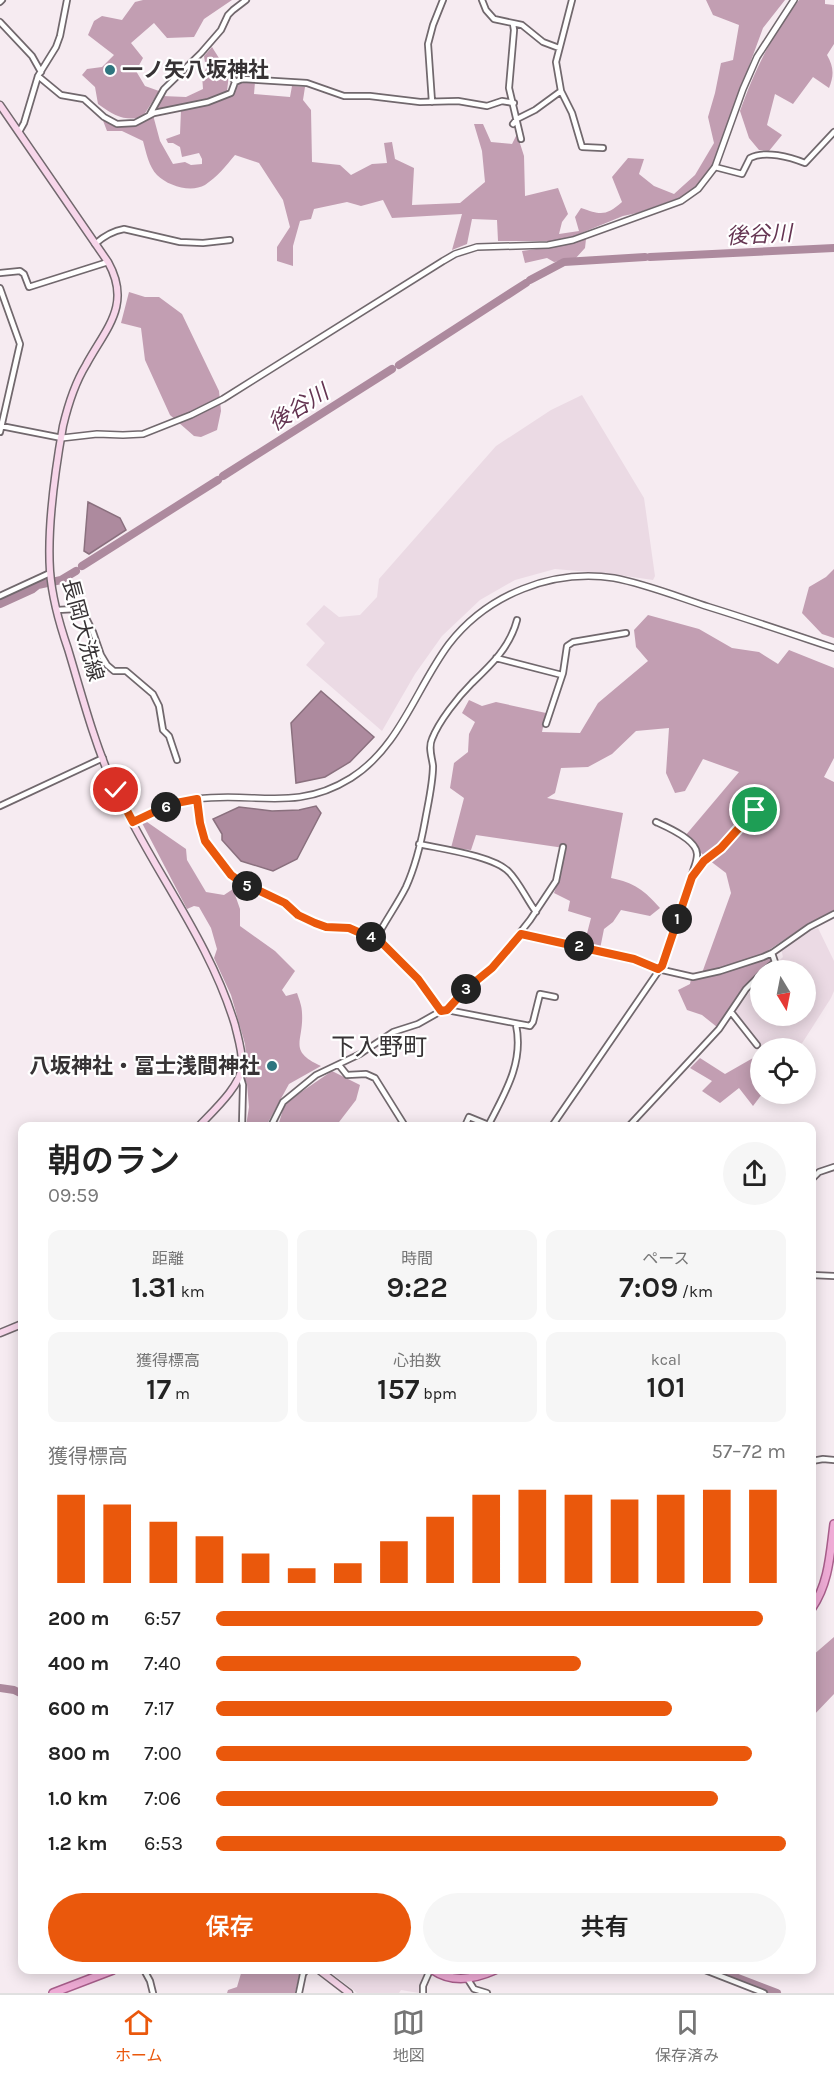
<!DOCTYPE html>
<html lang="ja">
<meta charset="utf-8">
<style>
:root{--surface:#fff;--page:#f6f6f6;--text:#222;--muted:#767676;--line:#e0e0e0;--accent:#ea580c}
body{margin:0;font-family:Karla,"Noto Sans JP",sans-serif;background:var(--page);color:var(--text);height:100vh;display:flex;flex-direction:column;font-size:22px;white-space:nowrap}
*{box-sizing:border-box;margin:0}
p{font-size:20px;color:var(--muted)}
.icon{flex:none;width:33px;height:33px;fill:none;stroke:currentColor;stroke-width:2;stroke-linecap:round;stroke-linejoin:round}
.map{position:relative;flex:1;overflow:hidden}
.sheet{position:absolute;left:18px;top:1122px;width:798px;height:852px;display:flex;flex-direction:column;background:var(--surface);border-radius:12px;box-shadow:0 3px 15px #0003}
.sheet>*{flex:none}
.needle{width:39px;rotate:170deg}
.controls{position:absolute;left:750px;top:960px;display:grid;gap:12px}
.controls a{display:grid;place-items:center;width:66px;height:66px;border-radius:50%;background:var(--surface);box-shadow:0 3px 15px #0003;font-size:30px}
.pin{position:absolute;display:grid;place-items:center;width:51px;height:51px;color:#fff;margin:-26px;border:3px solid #fff;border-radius:50%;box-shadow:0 2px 6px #0007}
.km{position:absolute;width:30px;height:30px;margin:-15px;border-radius:50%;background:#222;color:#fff;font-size:16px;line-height:30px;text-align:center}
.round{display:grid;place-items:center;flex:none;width:63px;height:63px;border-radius:32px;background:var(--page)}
.headline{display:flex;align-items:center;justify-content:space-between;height:102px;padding:0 30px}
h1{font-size:33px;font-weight:600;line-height:45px}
.stats{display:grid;grid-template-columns:repeat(3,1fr);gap:9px;height:102px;padding:6px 30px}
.stats div{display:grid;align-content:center;border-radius:12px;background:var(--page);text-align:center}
.stats b{font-size:30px;font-weight:600}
.stats small{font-size:16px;font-weight:400}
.stats p{font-size:16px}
.chart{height:168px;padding:12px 30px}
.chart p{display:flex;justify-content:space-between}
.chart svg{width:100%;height:108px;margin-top:6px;stroke:var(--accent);stroke-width:6}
.cta{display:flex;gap:12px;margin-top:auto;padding:12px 30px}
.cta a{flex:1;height:69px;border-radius:36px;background:var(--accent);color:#fff;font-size:24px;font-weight:600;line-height:69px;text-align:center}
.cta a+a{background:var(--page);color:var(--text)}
ul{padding:0 30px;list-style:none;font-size:20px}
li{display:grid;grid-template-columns:96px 72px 1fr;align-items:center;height:45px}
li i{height:15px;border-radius:8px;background:var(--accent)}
.menu{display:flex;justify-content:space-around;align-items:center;height:84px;border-top:2px solid var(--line);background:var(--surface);font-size:16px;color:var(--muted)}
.menu a{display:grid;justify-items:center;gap:3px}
.menu .selected{color:var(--accent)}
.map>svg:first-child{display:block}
</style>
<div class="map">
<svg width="834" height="1993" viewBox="0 0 834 1993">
<rect width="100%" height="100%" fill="#f6ebf1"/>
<path fill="#ebdae4" d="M582,395L644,498L655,576L653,580L612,574L555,569L515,580L480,600L442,636L415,674L382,731L306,665L325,643L306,624L324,605L339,617L360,615L377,597L379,579L496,446L551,410Z
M818,928L834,961V991L831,998L799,1048H784L774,1042L762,1047L733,1013L760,979V1016H806V970H769L783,957L781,949L787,943L809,931Z
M328,1970H427L419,1993L401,1990L399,1993H357Z"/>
<path fill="#c29eb2" d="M143,0H232L204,19L194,37L167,38L154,23L131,43L143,58L136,71L145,86L159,91L142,118C121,120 115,116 98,104L95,87L82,75L87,69L102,67L114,55L88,35L94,21L102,16L122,20L135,2Z
M706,0H785L763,28L713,164L702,181L687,195L637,213L623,216L574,236L551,241H498L497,220L472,219L467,244L452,250L462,214L392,218L383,200L361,206L347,202L314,209L311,219L300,221L293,246V266L277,261V247L290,227L283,200L259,163L235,155C226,166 217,177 205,185C191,193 168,186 157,175C149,167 146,152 143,141L122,131H107L102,118C120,130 135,126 153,115L160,141L173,164L185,162L191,165L202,164V159L199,153L182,157L180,147L173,143H168L166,139L180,134L181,110L216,101L227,96L240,81L255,82L254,94L290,97L292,86L305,87L303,100L311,110L312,162L340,165L351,175L372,164L387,163L384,143L392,142L395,159L414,168L412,205L460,203L485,182L482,151L474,124H483L491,142L512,144L517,134L524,156L525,196L558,188L568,214L562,222L559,234L579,231L575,217L581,208C601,215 606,216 622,202L612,177L628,158L644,159L639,174L654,186L674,194L695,175L714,143L708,117L715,93L721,63L733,60L739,25L713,15Z
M799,0H825V4L834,5V44L827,55C834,67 834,76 829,88L813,77L793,104L775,94L767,125L782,135L769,151L759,150L749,138L740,111C756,67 771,37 799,0Z
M212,47L229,74L227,91L200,102L153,110L162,96L186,97L203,89L202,75L206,69L204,56Z
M586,239L585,248L575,259L554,262L547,258L525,263L522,251L565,245Z
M129,292L145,297H159L182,314L219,391L221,411L217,430L201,437L194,436L170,415L145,360L141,328L121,323Z
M834,569V638L822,634L802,613L809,587L826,577Z
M648,615L699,629L732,648L759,652L778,664L789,650L834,668V758L824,777L834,782V910L806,925L763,954L702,973L731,893L726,873L705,857L685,836L739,772L703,759L685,791L675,793L666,773L669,728L636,731L612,754L588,767L561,768L555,793L547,798L623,813L611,878C635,883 644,890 660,908L650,916L621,910L613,922L604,929L600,949L584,945L591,918L568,911L570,901L554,893L562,871L564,848L476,835L471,850L451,848L464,798L450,788L454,763L468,752L469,734L475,722L462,713L469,700L482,706L496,702L546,713L542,732L580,733L598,703L648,661L636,647L634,630Z
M147,822L186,849L187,860L206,892L224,895L233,889L240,909V926L275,951L295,971L282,990L286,996L297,993C299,999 302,1006 302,1013C304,1042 287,1050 321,1066L289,1084L266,1126H246L249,1107L247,1084L244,1077L247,1065L245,1044L231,995L214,958L217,949L211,928L199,907L194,906L187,909L142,823Z
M770,955L772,961L744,988L717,1027L702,1015L687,1010L678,990L690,984L691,979L709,977Z
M760,1054L762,1094L753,1106L739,1088L720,1103L702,1091L712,1081L690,1068L700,1058L725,1074Z
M332,1071L360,1085L356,1100L336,1126H278L285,1103Z
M834,1637V1694L812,1717V1656Z
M242,1970H299L300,1972L295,1993H227L228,1990L237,1987Z"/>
<path fill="#ad8a9e" stroke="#8a707e" stroke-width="1.5" d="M88,502L120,518L126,530L89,554L84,551Z
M321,691L374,737L350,762L325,777L296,783L291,723Z
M316,806L321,813L297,859L273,871L241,861L222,840V834L213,819L239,807L272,811L299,810Z"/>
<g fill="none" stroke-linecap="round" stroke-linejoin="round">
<path stroke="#ad8a9e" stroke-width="8" d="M650,257L834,248
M530,280L564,262L645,257
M399,365L526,283
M223,476L392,369
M82,566L218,480
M0,604L33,589L38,585L61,580L76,571
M0,1688L14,1690L22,1694
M717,1970L777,1993"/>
<defs>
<path id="minor" d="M482,0L486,10L494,19L522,25L543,42L559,48
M572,0L556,62L561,91L572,113L582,147L603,148
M0,2L2,0
M0,22L32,56L41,72
M513,24L514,30L509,88L521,139
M228,70L235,82
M38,76L61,95L84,99L104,117L117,124L135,123L154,113L208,102L231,93L235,82
M235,82L242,79L307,83L344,96H370L420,102L458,101L487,106L502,101L514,103
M432,102L428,44L433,25L443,0
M150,114L164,89L201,53L221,30L228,15L233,10L246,0
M513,124L517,119L535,110L561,91
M19,132L24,123L38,76L56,47L60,36L67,0
M715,167L742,174L750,158C765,150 790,157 805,163L834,132
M95,244C104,236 112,231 124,229L180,242L203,243L230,240
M0,273L20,271L24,274L29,287L108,262
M0,288L20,344L0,432
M1,426L62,438
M0,596L50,573
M57,610L76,609L86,618L93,632L101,655L107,665L114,671H126L153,694L159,706L163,730L169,736L177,760
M496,658L562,675
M546,724L563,673L567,646L573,642L626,633
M197,799L200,823L205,841L225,869L235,878L285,903L298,915L315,923L326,927L349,928L381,942L418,979L441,1011
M0,806L103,758
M656,822C667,827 698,840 697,855C697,862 693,869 692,875
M419,844C442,849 494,856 509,872C519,882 527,900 536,912
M521,934L581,946L634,959L658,969L693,977L720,971L763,957L772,953L809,927L834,914
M376,939C385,921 397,905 406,887C415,867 421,843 425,821C428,804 433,783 433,766C432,757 428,748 432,739C439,721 458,697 472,683C491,665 510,647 517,620
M765,970L775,962L772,953
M447,1010L465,990L492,968L530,920L556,881L563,847
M731,1012L757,1045
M339,1065L347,1075L366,1074L375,1078L405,1126
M240,1075L243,1085L242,1126
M489,1124C505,1093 524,1062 516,1025
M271,1126L283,1102L316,1075L360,1054L393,1032L418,1024L441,1011L447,1010L530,1026L533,1022L540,994L555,997
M465,1126L469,1117L491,1126
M552,1126L662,966L691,877L704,861L729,839L751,816L760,801
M629,1126L719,1029L746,989L760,975
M812,1179L819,1172L834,1167
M812,1275L834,1276
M812,1461L823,1459L834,1460
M144,1970L150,1981L153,1993
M705,1970L764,1993
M467,1978L474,1989L487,1993
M299,1993L303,1974L306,1970
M423,1993V1986L430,1970"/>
<path id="tertiary" d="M62,438L97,434L123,435L143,434L191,415L223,399L443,261L455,254L477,247L548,245L573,240L681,201L698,189L715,167L743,89L757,57L794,0
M133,822C154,812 173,802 197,799C254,791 295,813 351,778C400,747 416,688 449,644C488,594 552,569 614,578C646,584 678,597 709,607C751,620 792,634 834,648"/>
<path id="secondary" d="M0,105L108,262C132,305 106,328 86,365C75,383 68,405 63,426C55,471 47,526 50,571C52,598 59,623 68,649C81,692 94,742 112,782C149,865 209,938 235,1025C238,1038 243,1053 242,1066C241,1086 212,1112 199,1126
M0,1333L22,1324
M319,1970L349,1993"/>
<path id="primary" d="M812,1608C829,1583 830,1554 834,1524
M433,1970C452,1983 475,1979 495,1970
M53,1993L113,1970"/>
</defs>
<use href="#minor" stroke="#71686d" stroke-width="8"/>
<use href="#tertiary" stroke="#71686d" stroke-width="8"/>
<use href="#secondary" stroke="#71686d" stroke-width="9"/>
<use href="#primary" stroke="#a85e8b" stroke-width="10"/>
<use href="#minor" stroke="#fff" stroke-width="4.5"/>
<use href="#tertiary" stroke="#fff" stroke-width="5"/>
<use href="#secondary" stroke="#f7d6ea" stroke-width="6"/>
<use href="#primary" stroke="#efacd6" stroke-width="7"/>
</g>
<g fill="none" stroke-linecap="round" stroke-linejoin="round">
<defs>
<path id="route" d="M116,790L133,822L171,804L197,799L200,823L205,841L231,875L241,882L285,903L298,915L315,923L326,927L349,928L381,942L418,979L441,1011L447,1010L465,990L492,968L521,934L634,959L658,969L662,966L692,877L704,861L721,848L755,810"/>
</defs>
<use href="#route" stroke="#fff" stroke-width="12"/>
<use href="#route" stroke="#ea580c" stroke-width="8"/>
</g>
<g fill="#2d757f" stroke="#fff" stroke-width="2">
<circle cx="110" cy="70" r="6"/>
<circle cx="272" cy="1066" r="6"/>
</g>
<g text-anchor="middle" stroke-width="4.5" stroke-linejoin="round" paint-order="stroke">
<g font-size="21" font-weight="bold" fill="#373335" stroke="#fff" text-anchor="start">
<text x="122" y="77">一ノ矢八坂神社</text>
<text x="260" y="1073" text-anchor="end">八坂神社・冨士浅間神社</text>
</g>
<g font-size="21" fill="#373335" stroke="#fff">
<text transform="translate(83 630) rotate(75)" y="7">長岡大洗線</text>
</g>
<g font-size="22" font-style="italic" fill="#653552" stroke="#fff">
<text transform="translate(759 234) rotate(-3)" y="8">後谷川</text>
<text transform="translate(298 407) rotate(-32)" y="8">後谷川</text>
</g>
<g font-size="24" fill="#373335" stroke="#fff">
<text x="379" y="1055">下入野町</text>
</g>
</g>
</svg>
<div class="controls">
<a><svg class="needle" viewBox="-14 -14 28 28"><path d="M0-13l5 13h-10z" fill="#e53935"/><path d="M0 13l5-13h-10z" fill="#767676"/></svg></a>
<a><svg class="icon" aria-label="locate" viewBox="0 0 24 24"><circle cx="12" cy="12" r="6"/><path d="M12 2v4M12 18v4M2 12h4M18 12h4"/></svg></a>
</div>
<div class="pin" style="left:755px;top:810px;background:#1e9e55"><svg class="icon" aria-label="arrive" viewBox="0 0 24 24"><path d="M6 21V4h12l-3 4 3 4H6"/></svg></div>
<div class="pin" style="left:116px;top:790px;background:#d93025"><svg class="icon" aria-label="check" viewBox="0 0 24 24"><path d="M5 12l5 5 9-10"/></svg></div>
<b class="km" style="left:677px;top:919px">1</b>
<b class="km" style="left:579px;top:946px">2</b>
<b class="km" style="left:466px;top:989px">3</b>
<b class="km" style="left:371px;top:937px">4</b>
<b class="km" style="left:247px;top:886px">5</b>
<b class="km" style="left:166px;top:807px">6</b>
<section class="sheet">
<div class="headline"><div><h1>朝のラン</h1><p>09:59</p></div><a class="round"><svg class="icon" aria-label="share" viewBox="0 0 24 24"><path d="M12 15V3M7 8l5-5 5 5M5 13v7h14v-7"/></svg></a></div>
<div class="stats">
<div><p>距離</p><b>1.31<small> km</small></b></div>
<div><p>時間</p><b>9:22</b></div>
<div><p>ペース</p><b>7:09<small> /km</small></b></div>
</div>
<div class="stats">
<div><p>獲得標高</p><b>17<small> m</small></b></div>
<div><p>心拍数</p><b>157<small> bpm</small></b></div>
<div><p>kcal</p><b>101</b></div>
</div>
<div class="chart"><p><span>獲得標高</span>57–72 m</p>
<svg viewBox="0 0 160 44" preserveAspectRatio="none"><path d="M5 44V8M15 44V12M25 44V19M35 44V25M45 44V32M55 44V38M65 44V36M75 44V27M85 44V17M95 44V8M105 44V6M115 44V8M125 44V10M135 44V8M145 44V6M155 44V6"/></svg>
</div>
<ul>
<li><b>200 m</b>6:57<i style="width:96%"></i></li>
<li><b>400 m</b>7:40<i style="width:64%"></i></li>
<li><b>600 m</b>7:17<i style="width:80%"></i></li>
<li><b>800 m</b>7:00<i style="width:94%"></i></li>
<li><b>1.0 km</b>7:06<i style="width:88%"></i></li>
<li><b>1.2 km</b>6:53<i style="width:100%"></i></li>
</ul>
<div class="cta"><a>保存</a><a>共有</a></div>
</section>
</div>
<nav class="menu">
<a class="selected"><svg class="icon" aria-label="home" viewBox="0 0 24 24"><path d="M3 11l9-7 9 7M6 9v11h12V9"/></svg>ホーム</a>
<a><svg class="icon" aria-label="map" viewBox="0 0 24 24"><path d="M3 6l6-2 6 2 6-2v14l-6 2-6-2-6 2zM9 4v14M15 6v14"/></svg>地図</a>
<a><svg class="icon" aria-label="saved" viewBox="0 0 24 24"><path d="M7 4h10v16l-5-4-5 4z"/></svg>保存済み</a>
</nav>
